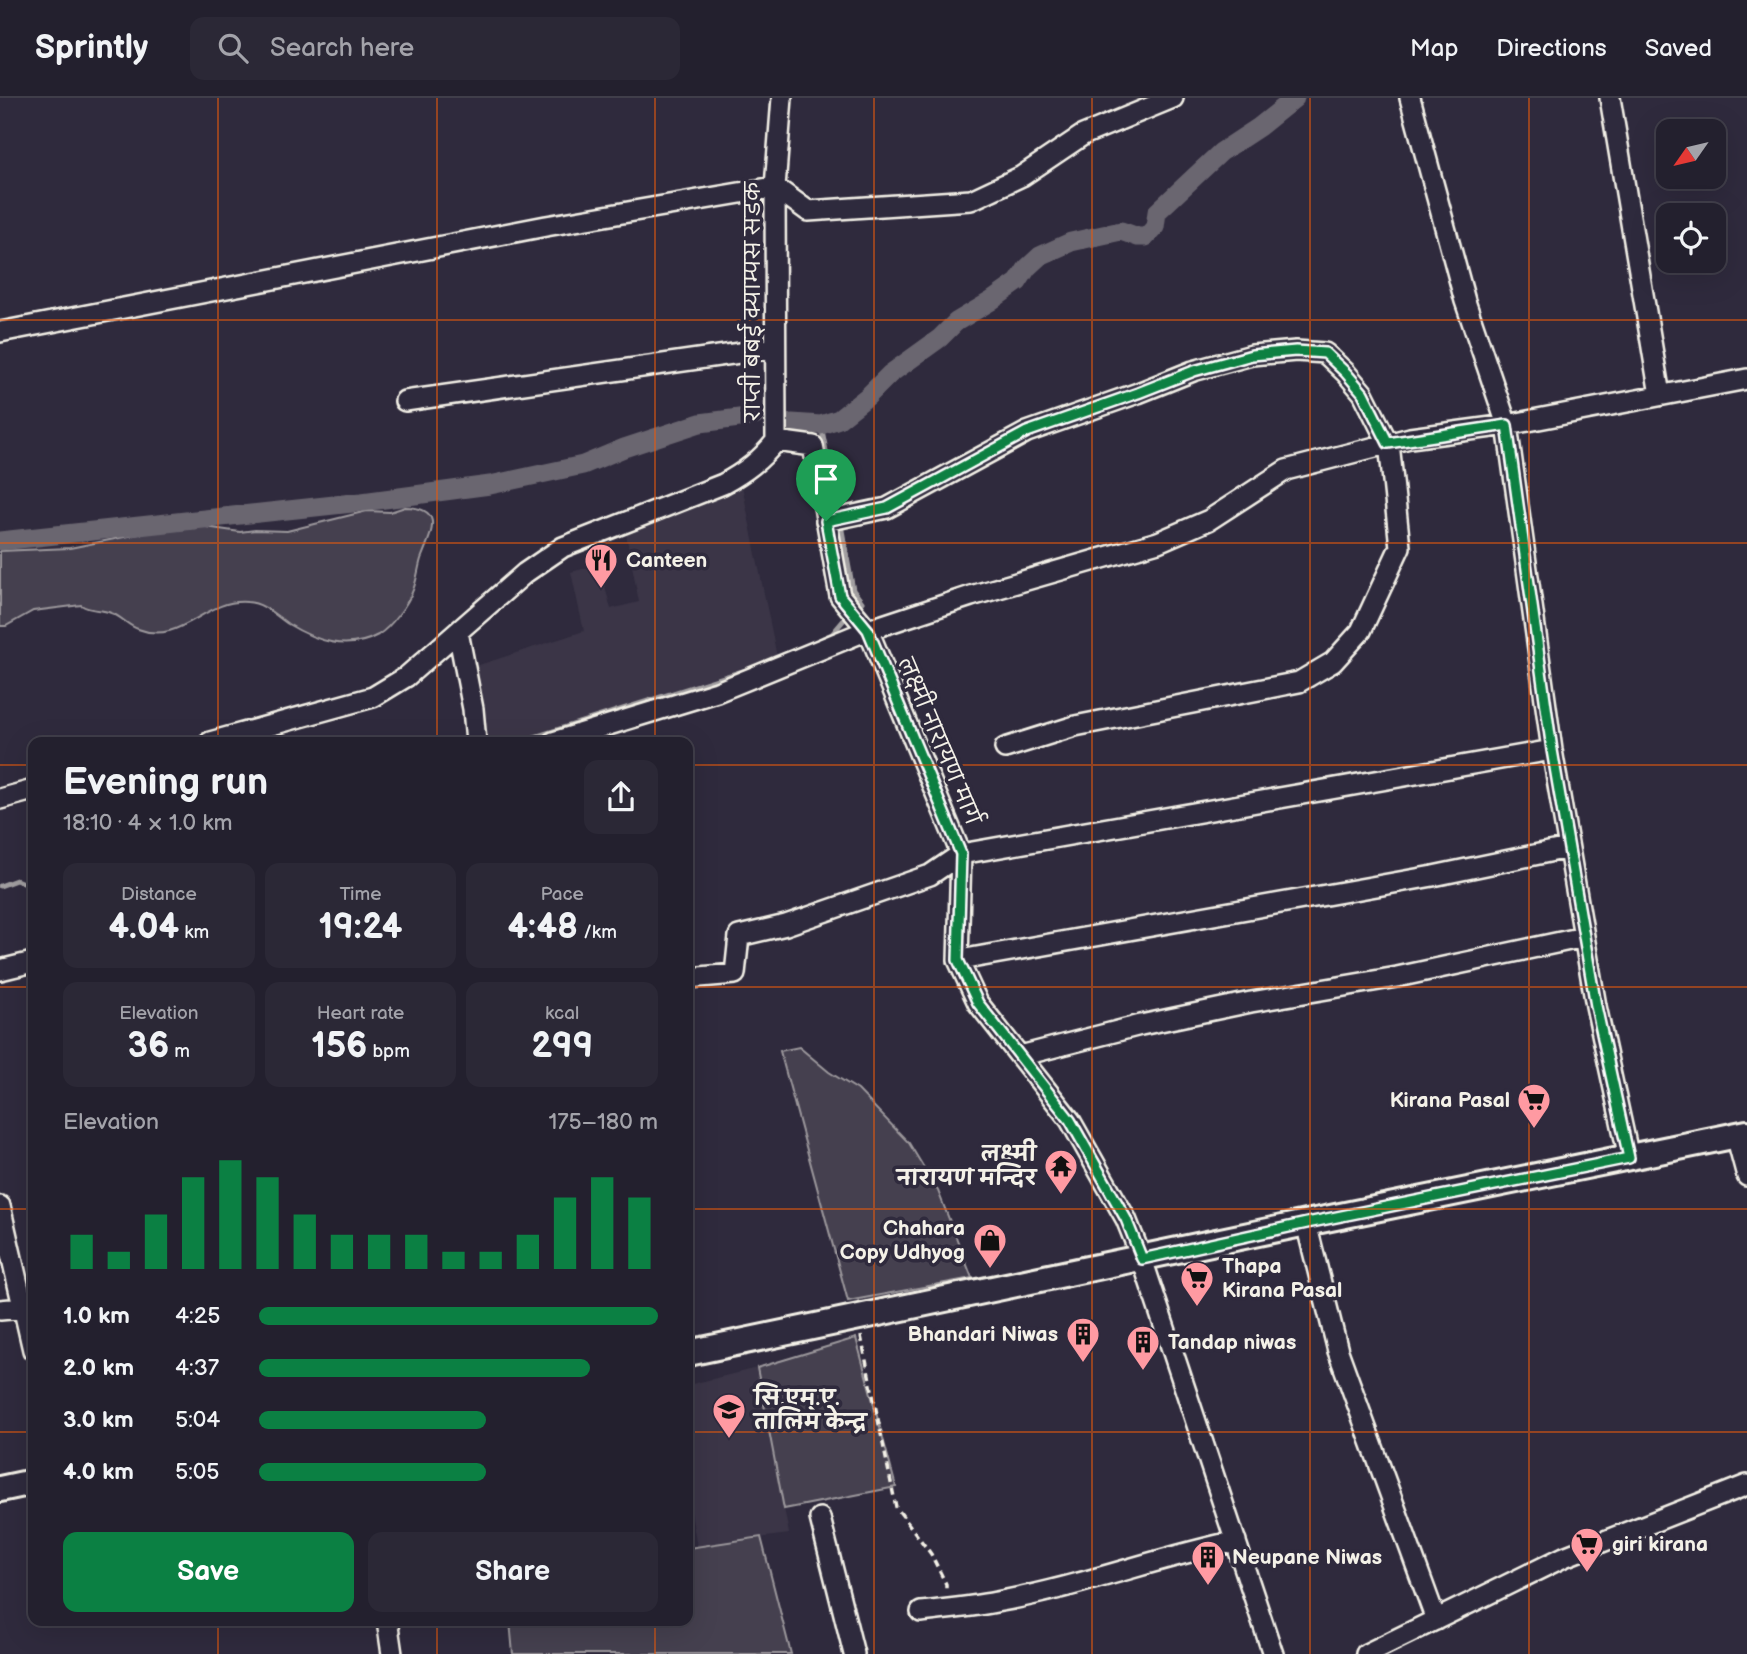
<!DOCTYPE html>
<meta charset="utf-8">
<style>
:root{--surface:#23202e;--page:#2b2836;--text:#f1f3f6;--muted:#a3a3aa;--line:#403e4a;--accent:#0b8043}
body{margin:0;font-family:"Balsamiq Sans","Playpen Sans Deva",sans-serif;background:var(--page);color:var(--text);height:100vh;display:flex;flex-direction:column;font-size:26px;white-space:nowrap}
*{box-sizing:border-box;margin:0}
p{font-size:23px;color:var(--muted)}
.icon{flex:none;width:38px;height:38px;fill:none;stroke:currentColor;stroke-width:2;stroke-linecap:round;stroke-linejoin:round}
.map{position:relative;flex:1;overflow:hidden}
.drawer{position:absolute;left:28px;top:639px;width:665px;height:889px;display:flex;flex-direction:column;background:var(--surface);border-radius:14px;box-shadow:0 7px 28px #0002,0 0 0 2px var(--line)}
.drawer>*{flex:none}
.needle{width:46px;rotate:236deg}
.fabs{position:absolute;left:1656px;top:21px;display:grid;gap:14px}
.fabs a{display:grid;place-items:center;width:70px;height:70px;border-radius:14px;background:var(--surface);box-shadow:0 7px 28px #0002,0 0 0 2px var(--line);font-size:35px}
.pin{position:absolute;display:grid;place-items:center;width:60px;height:60px;color:#fff;margin:-72px -30px;border-radius:50% 50% 50% 0;rotate:-45deg;box-shadow:0 0 7px #0007}
.pin .icon{rotate:45deg}
.round{display:grid;place-items:center;flex:none;width:74px;height:74px;border-radius:14px;background:var(--page)}
.headline{display:flex;align-items:center;justify-content:space-between;height:119px;padding:0 35px}
h1{font-size:38px;font-weight:800;line-height:52px}
.figures{display:grid;grid-template-columns:repeat(3,1fr);gap:10px;height:119px;padding:7px 35px}
.figures div{display:grid;align-content:center;border-radius:14px;background:var(--page);text-align:center}
.figures b{font-size:35px;font-weight:800}
.figures small{font-size:19px;font-weight:400}
.figures p{font-size:19px}
.chart{height:196px;padding:14px 35px}
.chart p{display:flex;justify-content:space-between}
.chart svg{width:100%;height:126px;margin-top:7px;stroke:var(--accent);stroke-width:6}
.button{display:flex;gap:14px;margin-top:auto;padding:14px 35px}
.button a{flex:1;height:80px;border-radius:14px;background:var(--accent);color:#fff;font-size:28px;font-weight:800;line-height:80px;text-align:center}
.button a+a{background:var(--page);color:var(--text)}
ul{padding:0 35px;list-style:none;font-size:23px}
li{display:grid;grid-template-columns:112px 84px 1fr;align-items:center;height:52px}
li i{height:18px;border-radius:9px;background:var(--accent)}
header{display:flex;align-items:center;gap:42px;box-sizing:border-box;height:98px;padding:0 35px;background:var(--surface);border-bottom:2px solid var(--line)}
header strong{font-size:33px}
nav{display:flex;gap:38px;margin-inline-start:auto;font-size:24px}
.search{width:490px;height:63px;background:var(--page);display:flex;align-items:center;gap:18px;box-sizing:border-box;padding:0 24px;border-radius:14px;color:var(--muted);font-size:26px}
.map>svg:first-child{display:block}
</style>
<header>
<strong>Sprintly</strong>
<div class="search"><svg class="icon" aria-label="search" viewBox="0 0 24 24"><circle cx="10" cy="10" r="6"/><path d="M15 15l6 6"/></svg>Search here</div>
<nav><a>Map</a><a>Directions</a><a>Saved</a></nav>
</header>
<div class="map">
<svg width="1747" height="1556" viewBox="0 0 1747 1556">
<rect width="100%" height="100%" fill="#2f2a3d"/>
<filter id="ink" filterUnits="userSpaceOnUse"><feTurbulence type="fractalNoise" baseFrequency=".0143" numOctaves="2"/><feDisplacementMap in="SourceGraphic" scale="14" xChannelSelector="R" yChannelSelector="G"/><feConvolveMatrix kernelMatrix="1 2 1 2 8 2 1 2 1" color-interpolation-filters="sRGB"/></filter>
<g filter="url(#ink)">
<path fill="#3b3647" d="M741,383L777,559L514,644H488L476,568L584,533L571,474L599,467L611,511L639,504L625,431Z
M757,1270L789,1436L697,1448L688,1397V1287Z"/>
<path fill="#454050" stroke="#9c989c" stroke-width="2" d="M405,409C446,410 431,435 421,461C418,471 417,482 413,492C408,506 391,529 378,537C347,554 316,543 288,526C275,517 264,505 247,504C205,500 181,548 138,531C128,528 121,518 111,515C100,510 91,514 81,507L33,513L6,528H0V453L70,450L159,432L199,428L240,434L255,432L287,433L367,413L390,414Z
M799,949L829,974L858,992L909,1045L938,1093L972,1180L848,1203L780,953Z
M856,1240L896,1389L784,1411L757,1270Z
M761,1439L791,1556H513L510,1523L688,1522V1450Z"/>
<g fill="none" stroke-linecap="round" stroke-linejoin="round">
<path stroke="#a19ea0" stroke-width="5" d="M821,327L838,415
M841,427L853,492L862,504
M823,540L832,536L843,523
M519,644L746,572
M0,788L16,782L33,789"/>
<path stroke="#6a6670" stroke-width="19" d="M792,325L821,327L839,321L868,298L890,276L940,240L956,224L991,203L1018,184L1027,170L1040,158L1071,144L1121,133L1138,139H1146L1155,129L1157,114L1221,54L1259,29L1295,0
M0,443L362,404L490,387L583,367L624,350L700,325L755,318"/>
<defs>
<path id="minor" d="M1410,0L1465,203L1507,327L1552,652L1596,908L1629,1060
M1610,0L1660,297
M0,234L546,128L775,89L808,113L971,102L1022,78L1083,37L1173,0
M405,303L774,250
M776,343L813,348L840,498L868,532L961,756L958,862L978,905L1070,1022L1126,1121L1142,1161L1273,1556
M826,423L887,410L1027,334L1138,295L1193,273L1252,257L1296,253L1325,255L1346,275L1363,295L1388,345
M458,534L473,611L476,644
M210,644L373,599L406,579L525,475L563,449L723,386C745,374 761,362 776,343L775,89L782,0
M553,644L717,594L868,532L971,498L1158,444L1209,422L1286,372L1410,340L1507,327L1747,281
M1005,650L1075,628L1299,584L1333,564L1361,533L1400,449L1389,345
M0,701L33,692
M960,862L1433,778L1568,750
M0,872L33,864
M688,880L735,876L739,838L786,827L930,777L961,756L1552,652
M1020,958L1141,927L1251,904L1397,879L1584,839
M1736,1037L1747,1078
M0,1108L33,1252
M1306,1125L1338,1253L1436,1522
M0,1212L33,1209
M820,1420L854,1556
M921,1514C946,1511 971,1509 996,1504C1077,1490 1155,1460 1236,1443
M387,1522L392,1556
M1366,1556L1564,1459L1747,1387"/>
<path id="major" d="M688,1255L1306,1125L1747,1035
M0,1391L33,1384"/>
</defs>
<use href="#minor" stroke="#f4f1e8" stroke-width="24"/>
<use href="#major" stroke="#f4f1e8" stroke-width="30"/>
<path stroke="#f4f1e8" stroke-width="3.5" stroke-dasharray="7 5" stroke-linecap="butt" d="M861,1238L896,1409L931,1456L946,1486V1495"/>
<use href="#minor" stroke="#2f2a3d" stroke-width="19"/>
<use href="#major" stroke="#2f2a3d" stroke-width="24"/>
</g>
</g>
<g fill="none" stroke-linecap="round" stroke-linejoin="round" filter="url(#ink)">
<defs>
<path id="route" d="M1296,253L1325,255L1346,275L1363,295L1388,345L1507,327L1552,652L1596,908L1629,1060L1307,1125L1142,1161L1126,1121L1070,1022L978,905L958,862L961,756L868,532L840,498L826,423L887,410L1027,334L1138,295L1194,273L1252,257Z"/>
</defs>
<use href="#route" stroke="#fff" stroke-width="14"/>
<use href="#route" stroke="#0b8043" stroke-width="9"/>
</g>
<path fill="none" stroke="#e8590c" stroke-width="2" stroke-opacity="0.55" d="M218,0V644M437,0V644M655,0V644M874,0V1556M1092,0V1556M1310,0V1556M1529,0V1556M0,222H1747M0,445H1747M0,667H33M688,667H1747M0,889H33M688,889H1747M0,1111H33M688,1111H1747M0,1334H33M688,1334H1747M218,1522V1556M437,1522V1556M655,1522V1556"/>
<defs>
<symbol id="restaurant-pin" viewBox="-11 -11 22 30"><path d="M0 17L-7.5 6A9.5 9.5 0 1 1 7.5 6Z" fill="#ff9aa2" stroke="#2f2a3d"/><path d="M-5-6h1v4h1v-4h1v4h1v-4h1v5L-1.5 .5V6h-2V.5L-5-1ZM5-6V6H3V1.5H1.5Q1.5-4 5-6Z" fill="#111"/></symbol>
<symbol id="supermarket-pin" viewBox="-11 -11 22 30"><path d="M0 17L-7.5 6A9.5 9.5 0 1 1 7.5 6Z" fill="#ff9aa2" stroke="#2f2a3d"/><path d="M-6-5.5h2.5l.6 2H6L4.5 2H-2.5L-4.4-4H-6ZM-1.5 3.2a1.3 1.3 0 1 0 .1 0ZM3 3.2a1.3 1.3 0 1 0 .1 0Z" fill="#111"/></symbol>
<symbol id="temple-pin" viewBox="-11 -11 22 30"><path d="M0 17L-7.5 6A9.5 9.5 0 1 1 7.5 6Z" fill="#ff9aa2" stroke="#2f2a3d"/><path d="M0-6L5-2H3V0L6.5 2.5H4V6H1.5V3h-3V6H-4V2.5H-6.5L-3 0V-2H-5Z" fill="#111"/></symbol>
<symbol id="shop-pin" viewBox="-11 -11 22 30"><path d="M0 17L-7.5 6A9.5 9.5 0 1 1 7.5 6Z" fill="#ff9aa2" stroke="#2f2a3d"/><path d="M-5-2.5h2.3a2.7 3.5 0 0 1 5.4 0H5L5.5 6h-11ZM-1.5-2.5h3a1.5 2.3 0 0 0-3 0Z" fill="#111"/></symbol>
<symbol id="building-pin" viewBox="-11 -11 22 30"><path d="M0 17L-7.5 6A9.5 9.5 0 1 1 7.5 6Z" fill="#ff9aa2" stroke="#2f2a3d"/><path d="M-4-6H4V6H1V3H-1V6H-4ZM-2.5-4.3h1.7v1.8h-1.7ZM.8-4.3h1.7v1.8H.8ZM-2.5-1h1.7V.8h-1.7ZM.8-1h1.7V.8H.8Z" fill="#111"/></symbol>
<symbol id="school-pin" viewBox="-11 -11 22 30"><path d="M0 17L-7.5 6A9.5 9.5 0 1 1 7.5 6Z" fill="#ff9aa2" stroke="#2f2a3d"/><path d="M0-5L7-2L0 1L-7-2ZM-4 1L0 2.5L4 1V4Q0 6-4 4Z" fill="#111"/></symbol>
</defs>
<g fill-rule="evenodd">
<use href="#restaurant-pin" x="582" y="443" width="38" height="52"/>
<use href="#supermarket-pin" x="1515" y="983" width="38" height="52"/>
<use href="#temple-pin" x="1042" y="1049" width="38" height="52"/>
<use href="#shop-pin" x="971" y="1123" width="38" height="52"/>
<use href="#supermarket-pin" x="1178" y="1161" width="38" height="52"/>
<use href="#building-pin" x="1064" y="1217" width="38" height="52"/>
<use href="#building-pin" x="1124" y="1225" width="38" height="52"/>
<use href="#school-pin" x="710" y="1293" width="38" height="52"/>
<use href="#supermarket-pin" x="1568" y="1427" width="38" height="52"/>
<use href="#building-pin" x="1189" y="1440" width="38" height="52"/>
</g>
<g text-anchor="middle" stroke-width="7" stroke-linejoin="round" paint-order="stroke">
<g font-size="21" fill="#f4f1e8" stroke="#2f2a3d">
<text transform="translate(753 204) rotate(-90)" y="7">राप्ती बबई क्याम्पस सडक</text>
<text transform="translate(939 643) rotate(67)" y="7">लक्ष्मी नारायण मार्ग</text>
</g>
<g font-size="21" font-weight="bold" fill="#f4f1e8" stroke="#2f2a3d" text-anchor="start">
<text x="626" y="469">Canteen</text>
<text x="1510" y="1009" text-anchor="end">Kirana Pasal</text>
<text x="1036" y="1063" text-anchor="end">लक्ष्मी<tspan x="1036" dy="24">नारायण मन्दिर</tspan></text>
<text x="965" y="1137" text-anchor="end">Chahara<tspan x="965" dy="24">Copy Udhyog</tspan></text>
<text x="1222" y="1175">Thapa<tspan x="1222" dy="24">Kirana Pasal</tspan></text>
<text x="1058" y="1243" text-anchor="end">Bhandari Niwas</text>
<text x="1168" y="1251">Tandap niwas</text>
<text x="754" y="1307">सि.एम्.ए.<tspan x="754" dy="24">तालिम केन्द्र</tspan></text>
<text x="1612" y="1453">giri kirana</text>
<text x="1232" y="1466">Neupane Niwas</text>
</g>
</g>
</svg>
<div class="fabs">
<a><svg class="needle" viewBox="-14 -14 28 28"><path d="M0-13l5 13h-10z" fill="#e53935"/><path d="M0 13l5-13h-10z" fill="#a3a3aa"/></svg></a>
<a><svg class="icon" aria-label="locate" viewBox="0 0 24 24"><circle cx="12" cy="12" r="6"/><path d="M12 2v4M12 18v4M2 12h4M18 12h4"/></svg></a>
</div>
<div class="pin" style="left:826px;top:423px;background:#1e9e55"><svg class="icon" aria-label="arrive" viewBox="0 0 24 24"><path d="M6 21V4h12l-3 4 3 4H6"/></svg></div>
<section class="drawer">
<div class="headline"><div><h1>Evening run</h1><p>18:10 · 4 × 1.0 km</p></div><a class="round"><svg class="icon" aria-label="share" viewBox="0 0 24 24"><path d="M12 15V3M7 8l5-5 5 5M5 13v7h14v-7"/></svg></a></div>
<div class="figures">
<div><p>Distance</p><b>4.04<small> km</small></b></div>
<div><p>Time</p><b>19:24</b></div>
<div><p>Pace</p><b>4:48<small> /km</small></b></div>
</div>
<div class="figures">
<div><p>Elevation</p><b>36<small> m</small></b></div>
<div><p>Heart rate</p><b>156<small> bpm</small></b></div>
<div><p>kcal</p><b>299</b></div>
</div>
<div class="chart"><p><span>Elevation</span>175–180 m</p>
<svg viewBox="0 0 160 44" preserveAspectRatio="none"><path d="M5 44V32M15 44V38M25 44V25M35 44V12M45 44V6M55 44V12M65 44V25M75 44V32M85 44V32M95 44V32M105 44V38M115 44V38M125 44V32M135 44V19M145 44V12M155 44V19"/></svg>
</div>
<ul>
<li><b>1.0 km</b>4:25<i style="width:100%"></i></li>
<li><b>2.0 km</b>4:37<i style="width:83%"></i></li>
<li><b>3.0 km</b>5:04<i style="width:57%"></i></li>
<li><b>4.0 km</b>5:05<i style="width:57%"></i></li>
</ul>
<div class="button"><a>Save</a><a>Share</a></div>
</section>
</div>
